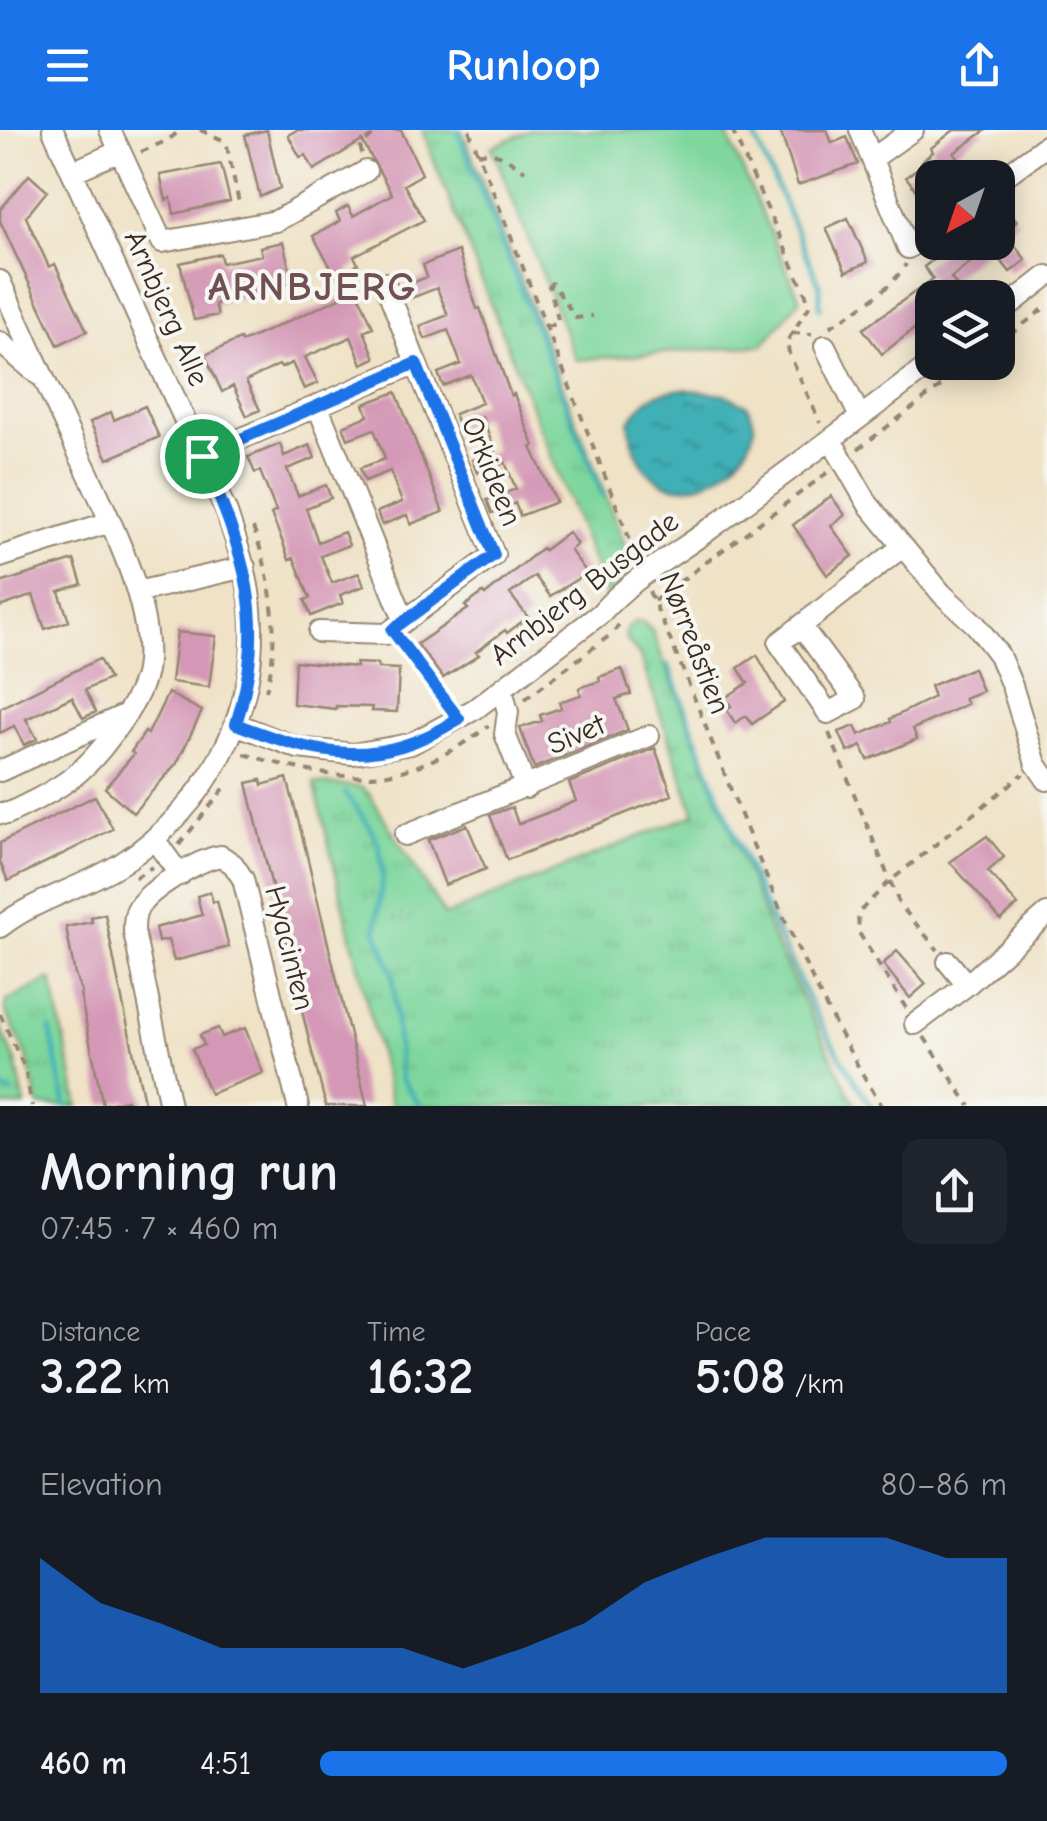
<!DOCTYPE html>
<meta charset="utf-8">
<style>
:root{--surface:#171b24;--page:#20242c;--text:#f1f3f6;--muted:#9ea1a6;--accent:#1a73e8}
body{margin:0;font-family:"Comic Neue",sans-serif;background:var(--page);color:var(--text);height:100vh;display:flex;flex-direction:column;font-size:38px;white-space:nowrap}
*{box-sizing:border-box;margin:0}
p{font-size:32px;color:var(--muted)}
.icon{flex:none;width:55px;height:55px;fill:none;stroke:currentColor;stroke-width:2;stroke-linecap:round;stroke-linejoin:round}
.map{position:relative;height:976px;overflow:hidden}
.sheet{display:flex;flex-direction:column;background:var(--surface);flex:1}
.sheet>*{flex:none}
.needle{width:65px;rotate:220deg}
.controls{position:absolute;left:915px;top:30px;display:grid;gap:20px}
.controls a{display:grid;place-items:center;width:100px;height:100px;border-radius:20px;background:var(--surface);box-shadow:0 5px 25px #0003;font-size:50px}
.pin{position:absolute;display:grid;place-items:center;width:85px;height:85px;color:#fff;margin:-42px;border:5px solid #fff;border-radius:50%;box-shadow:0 2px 10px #0007}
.round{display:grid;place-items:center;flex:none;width:105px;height:105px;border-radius:20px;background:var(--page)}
.headline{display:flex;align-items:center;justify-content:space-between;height:170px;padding:0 40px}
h1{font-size:55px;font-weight:800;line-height:75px}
.stats{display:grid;grid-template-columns:repeat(3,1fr);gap:15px;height:170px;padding:10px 40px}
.stats div{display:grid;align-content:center}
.stats b{font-size:50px;font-weight:800}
.stats small{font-size:28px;font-weight:400}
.stats p{font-size:28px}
.chart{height:280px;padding:20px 40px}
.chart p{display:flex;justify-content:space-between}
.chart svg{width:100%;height:180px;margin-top:10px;fill:var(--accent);opacity:.7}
ul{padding:0 40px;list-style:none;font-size:32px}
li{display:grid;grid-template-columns:160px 120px 1fr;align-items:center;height:75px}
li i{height:25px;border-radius:12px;background:var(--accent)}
header{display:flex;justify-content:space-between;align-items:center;height:130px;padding:0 40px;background:var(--accent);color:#fff;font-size:45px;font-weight:800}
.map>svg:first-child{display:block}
</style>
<header><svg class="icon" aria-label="menu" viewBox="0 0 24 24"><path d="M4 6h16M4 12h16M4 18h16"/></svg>Runloop<svg class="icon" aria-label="share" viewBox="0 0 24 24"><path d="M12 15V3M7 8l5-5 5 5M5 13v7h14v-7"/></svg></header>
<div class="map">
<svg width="1047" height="976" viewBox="0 0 1047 976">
<defs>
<pattern id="grass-tufts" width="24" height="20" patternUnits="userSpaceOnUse" patternTransform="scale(2.5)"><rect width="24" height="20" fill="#7fd79d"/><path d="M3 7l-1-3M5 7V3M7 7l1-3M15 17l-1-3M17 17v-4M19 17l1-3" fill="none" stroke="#6fb987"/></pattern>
<pattern id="water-ripples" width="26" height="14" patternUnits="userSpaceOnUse" patternTransform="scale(2.5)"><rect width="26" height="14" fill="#3fb0b6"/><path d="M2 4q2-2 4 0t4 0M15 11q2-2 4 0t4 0" fill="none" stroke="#368f93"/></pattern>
</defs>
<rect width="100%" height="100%" fill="#f6f6f2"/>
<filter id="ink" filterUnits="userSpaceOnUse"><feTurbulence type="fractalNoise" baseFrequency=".01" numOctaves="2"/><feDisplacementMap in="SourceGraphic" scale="20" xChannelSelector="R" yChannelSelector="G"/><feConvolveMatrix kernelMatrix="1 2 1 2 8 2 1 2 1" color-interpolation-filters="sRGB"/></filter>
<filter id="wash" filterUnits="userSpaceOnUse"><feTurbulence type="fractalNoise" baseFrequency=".0048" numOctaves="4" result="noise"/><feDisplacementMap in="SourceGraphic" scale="40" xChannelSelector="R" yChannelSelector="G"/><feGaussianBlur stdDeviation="2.25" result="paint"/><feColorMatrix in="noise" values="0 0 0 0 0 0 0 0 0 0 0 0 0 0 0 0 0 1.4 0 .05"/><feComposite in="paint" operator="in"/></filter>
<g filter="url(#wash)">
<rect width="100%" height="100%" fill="#efe2c6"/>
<path fill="url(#grass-tufts)" stroke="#5d805e" stroke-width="2.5" d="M422,0H462L636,443L606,465Z
M634,492H643L652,501L776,815L856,976H392L314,653L361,657L369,664L445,786L695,684L640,526L626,509V500Z
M51,849L79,976H39L27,926L5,880L7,871Z
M0,895L16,932L25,976H0Z"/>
<path fill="#7fd79d" stroke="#5d805e" stroke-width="2.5" d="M530,0H725L800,169L763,215L576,230L492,17Z"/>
<path fill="url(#water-ripples)" stroke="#3d6d6a" stroke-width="2.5" d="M683,259L724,264L748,276C751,283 755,291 754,298C752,313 741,328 730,337C681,378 635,353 629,292C646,265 653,264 683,259Z"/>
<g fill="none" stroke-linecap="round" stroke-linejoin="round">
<path stroke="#3fb0b6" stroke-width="5" d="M457,0L603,366
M752,0L820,156V178
M669,536C714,655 760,776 819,890C835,919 854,948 871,976
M345,663L369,695L379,715L383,744L376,800L393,844L400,948L421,976
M50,899L66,976
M0,958L12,963"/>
</g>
<g id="blocks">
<path fill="#d498b6" d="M267,0L280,58L260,67L245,5Z
M297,0H401L422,44L404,55L424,90L354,126L358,134L348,140L373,197L364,201L375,228L362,234L351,207L305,227L318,253L304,259L292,233L281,238L279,235L246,251L260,280L247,286L233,256L222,262L205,225L240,209L242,212L347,165L313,106L340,91L336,83L348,76L353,86L392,64L362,11L314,40L306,25L300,27L288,5Z
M780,0H827L832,13L847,7L858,34L798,55Z
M954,0H986L954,23L958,28L932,48V81L906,47L924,33L922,31L933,22L931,18Z
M221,34L230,71L174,84L171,68L166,70L160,45Z
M29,45L47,61L26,87L49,137L55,134L87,201L58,215L0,91V80Z
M998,66L1017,91L1004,101L1026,130L1010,142L990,117L951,148L956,155L940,168H932V175L922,184L927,189L882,224L863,199L933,149L924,137L955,112H998Z
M848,88L868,132L846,142L826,98Z
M283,112L293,152L215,174L218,185L194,190L180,133L220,124L222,133L262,125L260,117Z
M458,121L477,179L480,178L511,266L514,264L534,316L531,317L556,372L520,386L515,373L492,383L487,370L516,359L505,332L477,343L472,330L495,321L482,287L459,296L454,284L482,273L471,245L443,256L438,243L461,234L448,200L425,209L420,196L448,185L437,158L409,169L404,156L427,147L423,135Z
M396,262L443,382L411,394L407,385L382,395L377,382L402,372L390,341L365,351L360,338L385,329L374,299L348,309L343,296L368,286L364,274Z
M145,276L159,307L108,329L90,292L111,282L114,290Z
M280,314L284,326L310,315L315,328L287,339L298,366L326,355L331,368L306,378L318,412L344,402L349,415L321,426L332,453L359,443L364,456L340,465L343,473L311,486L305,470L310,468L294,428L289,430L283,413L271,384L276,381L260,341L255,343L248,327Z
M831,366L845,385L831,396L853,426L827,445L793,395Z
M568,402L577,414L570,420L587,443L550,466L535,446L510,464L528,487L507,503L505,500L476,522L479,525L443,548L417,514L468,479L465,476L483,463L485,465L542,418L544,420Z
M74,430L82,454L59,462L69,491L45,499L33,465L0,477V453Z
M177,502L216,506L209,557L171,552Z
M757,525L784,572L752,594L746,586L735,593L726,579L731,576L725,568L748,553L738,538Z
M99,529L109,549L85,560L96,582L83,588L72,567L26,589L37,609L24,615L14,596L0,603V578Z
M295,531L356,537V533L378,534V538L399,539L397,582L371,581L372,577L336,576V579L293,574Z
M973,538L982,561L964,568L967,574L913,599L917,609L868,630L862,616L848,622L839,602L855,596L859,605L891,592L890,589L934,567L930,556Z
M622,539L631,564L616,569L628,600L534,638L520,598L542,591L540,585L561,578L559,572L581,565L579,558L600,551L599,547Z
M168,563L202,581L177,633L133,683L105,658L134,624L131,622L145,602L148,604Z
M655,618L672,665L507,730L490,685L512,677L518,694L557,679L576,671L569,653Z
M287,648L303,709L367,976H326L311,918L247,653L261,650L262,655Z
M95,666L113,699L8,751L0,732V713Z
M467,695L486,739L445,755L428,710Z
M987,706L1004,727L988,741L1018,775L1001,790L950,732Z
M210,762L213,772L217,771L229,817L174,831L168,810L158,812L155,798L202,785L197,766Z
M105,784L117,846L145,976H129L127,970L103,975L80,864L82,863L75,845L66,797L92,792L91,787Z
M897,821L926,854L910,868L883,834Z
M218,898L222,907L245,898L263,943L210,964L192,919L204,915L200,905Z"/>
</g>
</g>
<g filter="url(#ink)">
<use href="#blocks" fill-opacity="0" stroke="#958672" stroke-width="2.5"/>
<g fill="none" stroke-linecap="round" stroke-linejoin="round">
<defs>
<path id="minor" d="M860,0L908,118L932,100
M120,21L162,112L276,91L366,41
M872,29L913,0
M72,42L120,21L110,0
M998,51L1047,15
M0,151C23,202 46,254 70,305C97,365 163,483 144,549C139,565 128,583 118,596C85,646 59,659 7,684L0,683
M385,153L416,233
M998,184L1047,146
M0,212L39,245
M825,216L860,287
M318,277L404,490
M831,310L868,374L942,464L976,495L999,525L1012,556L1036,634L1047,650
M201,326L416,233L494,425L387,504L319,502
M0,427L110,392
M137,462L245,437
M801,496L855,569L828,583L779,513L902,417
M502,559L508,582L505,604L526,658
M236,594L298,618L353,624L411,614L475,579L600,484C631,448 672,427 710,399C784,344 859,289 933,232
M0,641L124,585
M405,705L649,606
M154,709L180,745
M0,797C37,768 83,758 122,733C207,677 260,582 251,480C249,446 237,415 227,383L53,0
M948,832L967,855
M915,894L967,855L1047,784
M170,976L134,802C134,794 134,785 138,778C150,759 199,729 221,726L233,734L243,749L298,976"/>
</defs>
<use href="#minor" stroke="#958672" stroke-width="24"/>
<path stroke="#958672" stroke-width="4" stroke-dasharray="8 8" stroke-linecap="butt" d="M200,0L223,10L227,16L240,78
M469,0L637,428
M732,0L806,165L809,177L787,211L789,223L820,293
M141,22L168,10L181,0
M362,24L360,16L371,7L369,0
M478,24C496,18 510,31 525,41
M547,197L559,193L549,156L552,153L576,188L593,186
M830,197C857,179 889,162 906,134
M792,203L812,204
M998,214L1047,176
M858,319L973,232
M253,398C272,447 281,509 266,560
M649,461C727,635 779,812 882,976
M654,471L831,340
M402,513L447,573
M525,569L613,503L622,490
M829,603L900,775L938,820
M244,624C347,654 398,662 489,596
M179,715L226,656
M135,748L152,737
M906,878L859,803L858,783L889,752L1023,644
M0,884L25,939L32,976
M924,907L970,976"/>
<use href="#minor" stroke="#fff" stroke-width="20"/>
</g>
</g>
<g fill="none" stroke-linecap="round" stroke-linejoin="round" filter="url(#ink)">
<defs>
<path id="route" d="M416,233L494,425L392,500L459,589C377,640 321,627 236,594C269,489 244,423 202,326Z"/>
</defs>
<use href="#route" stroke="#fff" stroke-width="20"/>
<use href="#route" stroke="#1a73e8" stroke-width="12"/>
</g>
<g text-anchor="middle" stroke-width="8" stroke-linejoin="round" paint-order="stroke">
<g font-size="30" fill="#3b2a1e" stroke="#f6f6f2">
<text transform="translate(167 178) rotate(66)" y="10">Arnbjerg Alle</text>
<text transform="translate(492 341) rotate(68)" y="10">Orkideen</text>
<text transform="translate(584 458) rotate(-38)" y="10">Arnbjerg Busgade</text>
<text transform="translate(695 513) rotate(69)" y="10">Nørreåstien</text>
<text transform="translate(576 604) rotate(-23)" y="10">Sivet</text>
<text transform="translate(290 818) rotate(76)" y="10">Hyacinten</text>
</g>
<g font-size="40" font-weight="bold" letter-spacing="2.5" fill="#715053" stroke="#f6f6f2">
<text x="313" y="170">ARNBJERG</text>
</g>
</g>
</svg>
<div class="controls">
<a><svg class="needle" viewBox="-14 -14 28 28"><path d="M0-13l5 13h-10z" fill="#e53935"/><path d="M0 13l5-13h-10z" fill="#9ea1a6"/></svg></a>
<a><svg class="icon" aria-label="layers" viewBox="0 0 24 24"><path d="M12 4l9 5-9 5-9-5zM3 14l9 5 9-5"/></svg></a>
</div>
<div class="pin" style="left:202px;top:326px;background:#1e9e55"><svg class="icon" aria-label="arrive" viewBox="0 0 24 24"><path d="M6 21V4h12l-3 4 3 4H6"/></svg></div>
</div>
<section class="sheet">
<div class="headline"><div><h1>Morning run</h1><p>07:45 · 7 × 460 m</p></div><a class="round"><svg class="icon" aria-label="share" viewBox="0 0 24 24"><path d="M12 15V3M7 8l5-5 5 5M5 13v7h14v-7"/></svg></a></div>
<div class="stats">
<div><p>Distance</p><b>3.22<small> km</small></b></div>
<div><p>Time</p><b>16:32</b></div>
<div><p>Pace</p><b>5:08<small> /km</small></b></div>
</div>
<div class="chart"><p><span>Elevation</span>80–86 m</p>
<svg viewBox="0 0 160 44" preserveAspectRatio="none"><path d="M0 44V11L10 22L20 27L30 33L40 33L50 33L60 33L70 38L80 33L90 27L100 17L110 11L120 6L130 6L140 6L150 11L160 11V44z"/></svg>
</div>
<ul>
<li><b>460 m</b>4:51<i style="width:100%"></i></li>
</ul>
</section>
